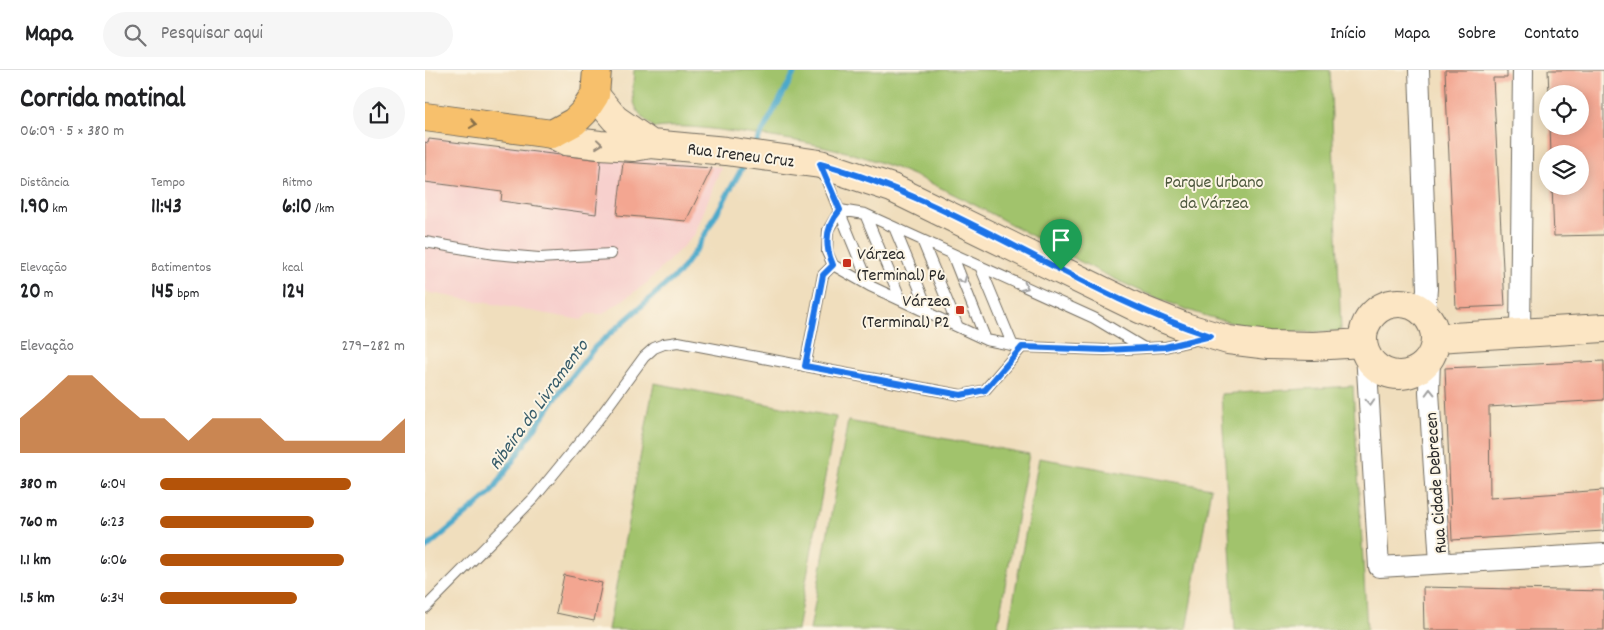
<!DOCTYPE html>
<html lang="pt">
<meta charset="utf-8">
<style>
:root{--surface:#fff;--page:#f6f6f6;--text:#202124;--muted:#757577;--line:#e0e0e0;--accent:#b45309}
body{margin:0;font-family:Dekko,sans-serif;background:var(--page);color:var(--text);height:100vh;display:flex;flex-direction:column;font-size:19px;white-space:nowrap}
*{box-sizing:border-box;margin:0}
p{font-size:16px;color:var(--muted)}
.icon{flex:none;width:28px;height:28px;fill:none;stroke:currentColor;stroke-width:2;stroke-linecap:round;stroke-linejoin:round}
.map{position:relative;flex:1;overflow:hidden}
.drawer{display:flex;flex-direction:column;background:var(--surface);width:425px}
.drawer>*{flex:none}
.buttons{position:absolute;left:1114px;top:15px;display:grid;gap:10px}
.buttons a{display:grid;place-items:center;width:50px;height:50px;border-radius:50%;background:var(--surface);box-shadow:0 2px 12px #0003;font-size:25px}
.pin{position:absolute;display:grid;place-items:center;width:42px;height:42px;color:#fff;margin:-51px -21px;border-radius:50% 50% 50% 0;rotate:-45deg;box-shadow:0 0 5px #0007}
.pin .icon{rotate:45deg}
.round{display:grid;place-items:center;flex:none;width:52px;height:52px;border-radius:26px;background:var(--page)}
.head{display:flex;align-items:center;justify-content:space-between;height:85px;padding:0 20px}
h1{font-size:28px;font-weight:700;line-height:38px}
.figures{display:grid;grid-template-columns:repeat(3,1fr);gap:8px;height:85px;padding:5px 20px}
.figures div{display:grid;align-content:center}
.figures b{font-size:21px;font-weight:700}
.figures small{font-size:14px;font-weight:400}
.figures p{font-size:14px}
.chart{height:140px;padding:10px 20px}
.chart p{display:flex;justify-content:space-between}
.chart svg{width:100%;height:90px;margin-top:5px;fill:var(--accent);opacity:.7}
ul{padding:0 20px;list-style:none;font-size:16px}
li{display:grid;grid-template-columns:80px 60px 1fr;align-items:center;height:38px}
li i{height:12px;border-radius:6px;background:var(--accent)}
header{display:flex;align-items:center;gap:30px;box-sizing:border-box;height:70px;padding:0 25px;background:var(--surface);border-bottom:1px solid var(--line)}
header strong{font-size:24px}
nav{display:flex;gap:28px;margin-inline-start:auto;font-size:18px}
.search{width:350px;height:45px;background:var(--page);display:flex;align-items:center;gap:12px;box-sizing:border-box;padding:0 18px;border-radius:28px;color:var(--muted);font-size:19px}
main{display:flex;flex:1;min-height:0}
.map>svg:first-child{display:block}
</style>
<header>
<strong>Mapa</strong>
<div class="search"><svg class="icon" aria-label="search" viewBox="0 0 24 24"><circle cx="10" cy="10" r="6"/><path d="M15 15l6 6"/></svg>Pesquisar aqui</div>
<nav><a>Início</a><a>Mapa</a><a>Sobre</a><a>Contato</a></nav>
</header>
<main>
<section class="drawer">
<div class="head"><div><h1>Corrida matinal</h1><p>06:09 · 5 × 380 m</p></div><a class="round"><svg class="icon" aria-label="share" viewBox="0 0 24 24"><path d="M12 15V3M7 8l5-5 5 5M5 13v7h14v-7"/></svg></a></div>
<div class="figures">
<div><p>Distância</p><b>1.90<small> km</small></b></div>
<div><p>Tempo</p><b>11:43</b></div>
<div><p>Ritmo</p><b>6:10<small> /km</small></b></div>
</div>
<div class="figures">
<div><p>Elevação</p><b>20<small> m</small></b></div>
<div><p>Batimentos</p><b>145<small> bpm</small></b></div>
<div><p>kcal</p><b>124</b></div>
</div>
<div class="chart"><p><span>Elevação</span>279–282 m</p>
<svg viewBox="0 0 160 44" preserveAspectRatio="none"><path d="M0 44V27L10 17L20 6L30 6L40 17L50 27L60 27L70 38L80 27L90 27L100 27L110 38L120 38L130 38L140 38L150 38L160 27V44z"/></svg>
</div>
<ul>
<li><b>380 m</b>6:04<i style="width:78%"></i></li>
<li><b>760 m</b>6:23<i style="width:63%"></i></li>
<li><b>1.1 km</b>6:06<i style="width:75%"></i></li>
<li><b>1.5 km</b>6:34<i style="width:56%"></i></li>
</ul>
</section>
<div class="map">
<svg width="1179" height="560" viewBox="0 0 1179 560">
<rect width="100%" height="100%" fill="#fcf5e5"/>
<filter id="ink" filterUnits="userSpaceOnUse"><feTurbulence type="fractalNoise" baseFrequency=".02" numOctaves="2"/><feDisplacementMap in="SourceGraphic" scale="10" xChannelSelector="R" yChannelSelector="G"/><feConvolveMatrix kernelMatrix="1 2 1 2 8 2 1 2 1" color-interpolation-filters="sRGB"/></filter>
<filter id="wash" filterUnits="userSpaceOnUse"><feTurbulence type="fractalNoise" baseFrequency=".0096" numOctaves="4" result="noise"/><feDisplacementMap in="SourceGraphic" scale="20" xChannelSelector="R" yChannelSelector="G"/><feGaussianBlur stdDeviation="1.12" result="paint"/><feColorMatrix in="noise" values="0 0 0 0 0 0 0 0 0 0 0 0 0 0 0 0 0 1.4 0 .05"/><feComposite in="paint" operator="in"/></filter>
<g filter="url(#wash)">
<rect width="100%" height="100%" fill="#f0debd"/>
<path fill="#f7d0cd" d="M0,67L296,97L270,164L222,213L178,244H163L156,250L0,222Z"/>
<path fill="#a1c36c" stroke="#66774c" d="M209,0H905L916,261C896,262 876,263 856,261C731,250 611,161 499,110C443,84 384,71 324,64C293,60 262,54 230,58C205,40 207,29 209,0Z
M229,313L411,347L372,560H183Z
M928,316L942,560H810L796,324Z
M423,351L604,384L572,560H385Z
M614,388L786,418L761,560H583Z"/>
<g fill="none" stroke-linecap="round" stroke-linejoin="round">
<path stroke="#4ca9ca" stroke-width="5.5" d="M329,77L371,0
M0,479L66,423L128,331L170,277L254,203L273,177L321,91"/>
</g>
<g id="blocks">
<path fill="#f3a691" d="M1020,0H1082V8H1068L1080,236L1031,238Z
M1123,0H1179V165L1129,166L1127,116H1155V84H1126L1125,56H1155V24H1124Z
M4,69L176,90L171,144L76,131L77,122L0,112V72L3,73Z
M198,92L287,98L261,151L192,145Z
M1179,291V330L1064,337L1065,428L1179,420V461L1027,470L1020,298Z
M139,505L177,513L169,551L131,543Z
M998,517L1179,521V560H999Z"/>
</g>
</g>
<g filter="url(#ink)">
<use href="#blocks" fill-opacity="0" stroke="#706a5e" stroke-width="1"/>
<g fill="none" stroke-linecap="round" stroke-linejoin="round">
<defs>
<path id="lane" d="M397,99L445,216
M415,140L403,160L402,182L408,195L445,216L561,270L597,277L680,280L740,277L775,269
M415,140L440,144L669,248L719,278
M440,144L476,230
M469,157L505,244
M497,170L533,257
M0,172L69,184L114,188L186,184
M527,184L561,270
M555,196L588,276
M380,296L536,325L560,320L597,277
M0,538L109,428L172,351L219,287L229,278L239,274L253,272L380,296L398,205L408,195"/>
<path id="street" d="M994,0L1002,219L1000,243
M1095,263L1098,0
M941,283L954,497L1179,484
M1005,289L1004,322L1015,493"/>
<path id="secondary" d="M170,25L190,49L226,74
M127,64L141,71L175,75L209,77L226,74L301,81L395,94L467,118L715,239L760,257L803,270L844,275L888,276L938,273
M938 269a36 36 0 1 1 72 0a36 36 0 1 1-72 0Z
M1011,268L1179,258"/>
<path id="primary" d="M0,47L127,64L149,52L159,42L170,25L172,0"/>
</defs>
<use href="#lane" stroke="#706a5e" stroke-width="12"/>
<use href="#street" stroke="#706a5e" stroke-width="22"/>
<use href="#secondary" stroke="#706a5e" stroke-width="30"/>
<use href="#primary" stroke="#706a5e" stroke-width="30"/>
<use href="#lane" stroke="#fff" stroke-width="10"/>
<use href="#street" stroke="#fff" stroke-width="20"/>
<use href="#secondary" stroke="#fce6c4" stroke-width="28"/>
<use href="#primary" stroke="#f7c06c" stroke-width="28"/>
</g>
<defs><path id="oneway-chevron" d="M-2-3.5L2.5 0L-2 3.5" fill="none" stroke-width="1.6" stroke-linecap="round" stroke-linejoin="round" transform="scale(1.25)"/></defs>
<use stroke="#876e48" href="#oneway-chevron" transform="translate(48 54) rotate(8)"/>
<use stroke="#948878" href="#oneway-chevron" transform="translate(174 74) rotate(6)"/>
<g stroke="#a0a0a0">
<use href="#oneway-chevron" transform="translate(538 210) rotate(68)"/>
<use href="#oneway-chevron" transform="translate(600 217) rotate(25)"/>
<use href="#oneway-chevron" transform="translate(1005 322) rotate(-91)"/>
<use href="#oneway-chevron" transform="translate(945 332) rotate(87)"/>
</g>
</g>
<g fill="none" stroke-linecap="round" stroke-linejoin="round" filter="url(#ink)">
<defs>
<path id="route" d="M395,94C533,130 650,222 786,266L740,277L680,280L597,277L560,320L536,325L380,296L398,205L408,195C399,175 400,157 415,140Z"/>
</defs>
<use href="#route" stroke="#fff" stroke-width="10"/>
<use href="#route" stroke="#1a73e8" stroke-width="6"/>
</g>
<g fill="#c8321e" stroke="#fcf5e5" stroke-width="2">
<rect x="417" y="188" width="10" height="10" rx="2.5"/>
<rect x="530" y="235" width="10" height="10" rx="2.5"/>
</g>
<g text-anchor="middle" stroke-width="4" stroke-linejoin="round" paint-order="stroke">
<g font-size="18" fill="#2b2b2b" stroke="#fcf5e5">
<text transform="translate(316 84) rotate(7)" y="6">Rua Ireneu Cruz</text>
<text transform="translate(1010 413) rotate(-94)" y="6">Rua Cidade Debrecen</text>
</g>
<g font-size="18" fill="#4e593e" stroke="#fcf5e5">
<text x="789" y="117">Parque Urbano<tspan x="789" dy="21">da Várzea</tspan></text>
</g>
<g font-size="18" fill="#2b2b2b" stroke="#fcf5e5" text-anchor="start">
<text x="432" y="189">Várzea<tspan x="432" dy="21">(Terminal) P6</tspan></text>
<text x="525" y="236" text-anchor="end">Várzea<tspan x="525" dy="21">(Terminal) P2</tspan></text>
</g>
<g font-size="19" font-style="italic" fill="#385d6b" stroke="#fcf5e5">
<text transform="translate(112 334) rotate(-54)" y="7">Ribeira do Livramento</text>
</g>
</g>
</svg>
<div class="buttons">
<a><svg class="icon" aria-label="locate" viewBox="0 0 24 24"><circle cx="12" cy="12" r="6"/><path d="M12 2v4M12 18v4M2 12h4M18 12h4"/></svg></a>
<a><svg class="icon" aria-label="layers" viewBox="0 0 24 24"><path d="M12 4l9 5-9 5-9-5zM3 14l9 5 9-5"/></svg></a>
</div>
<div class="pin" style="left:636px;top:200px;background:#1e9e55"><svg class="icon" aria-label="arrive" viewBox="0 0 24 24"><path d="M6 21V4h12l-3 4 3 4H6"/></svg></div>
</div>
</main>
